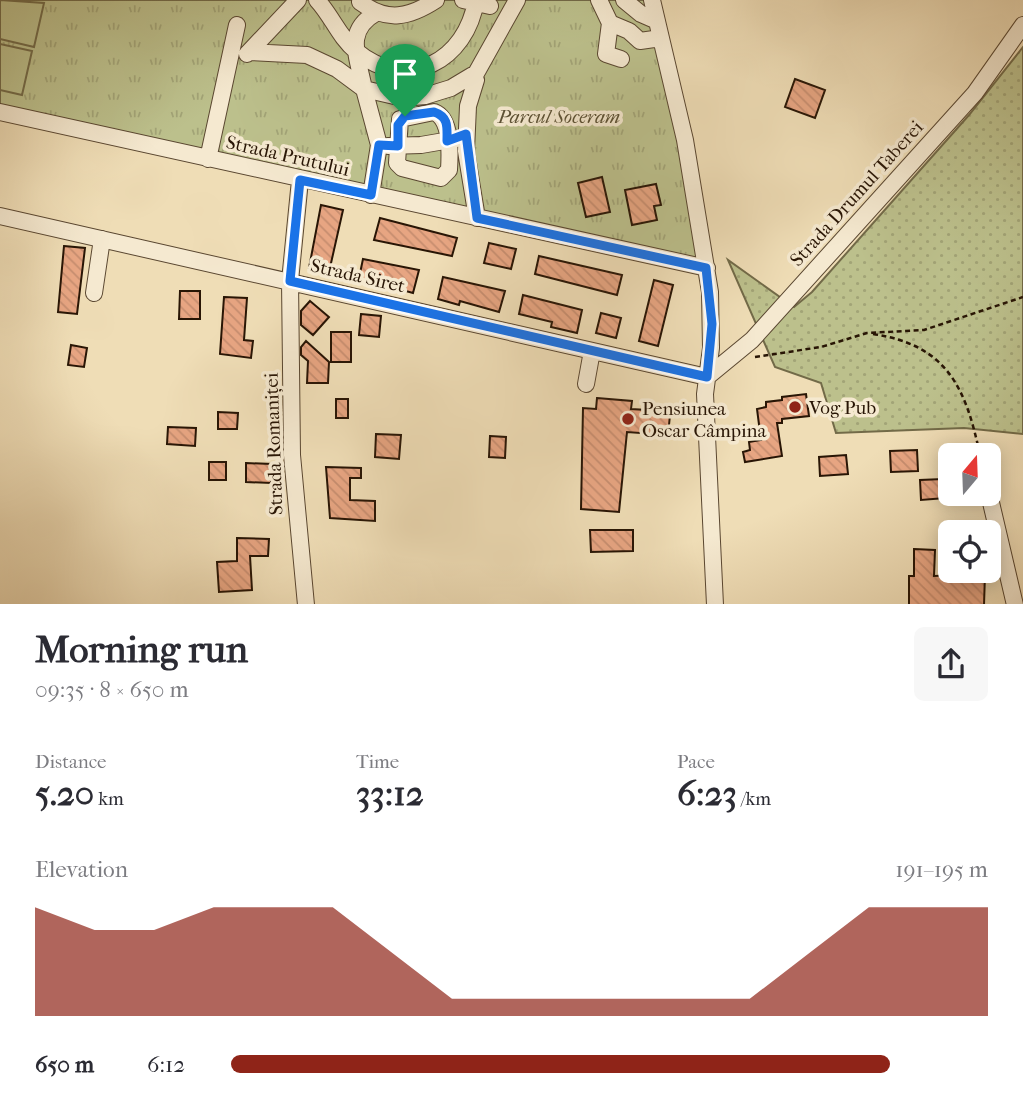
<!DOCTYPE html>
<meta charset="utf-8">
<style>
:root{--surface:#fff;--page:#f7f7f7;--text:#2b2b33;--muted:#7c7c81;--accent:#8f2418}
body{margin:0;font-family:"IM FELL French Canon",serif;background:var(--page);color:var(--text);height:100vh;display:flex;flex-direction:column;font-size:26px;white-space:nowrap}
*{box-sizing:border-box;margin:0}
p{font-size:23px;color:var(--muted)}
.icon{flex:none;width:38px;height:38px;fill:none;stroke:currentColor;stroke-width:2;stroke-linecap:round;stroke-linejoin:round}
.map{position:relative;height:604px;overflow:hidden}
.sheet{display:flex;flex-direction:column;background:var(--surface);flex:1}
.sheet>*{flex:none}
.needle{width:46px;rotate:19deg}
.tools{position:absolute;left:938px;top:443px;display:grid;gap:14px}
.tools a{display:grid;place-items:center;width:63px;height:63px;border-radius:10px;background:var(--surface);box-shadow:0 4px 18px #0003;font-size:35px}
.pin{position:absolute;display:grid;place-items:center;width:60px;height:60px;color:#fff;margin:-72px -30px;border-radius:50% 50% 50% 0;rotate:-45deg;box-shadow:0 0 7px #0007}
.pin .icon{rotate:45deg}
.round{display:grid;place-items:center;flex:none;width:74px;height:74px;border-radius:10px;background:var(--page)}
.headline{display:flex;align-items:center;justify-content:space-between;height:119px;padding:0 35px}
h1{font-size:38px;font-weight:700;line-height:52px}
.figures{display:grid;grid-template-columns:repeat(3,1fr);gap:10px;height:119px;padding:7px 35px}
.figures div{display:grid;align-content:center}
.figures b{font-size:35px;font-weight:700}
.figures small{font-size:19px;font-weight:400}
.figures p{font-size:19px}
.chart{height:196px;padding:14px 35px}
.chart p{display:flex;justify-content:space-between}
.chart svg{width:100%;height:126px;margin-top:7px;fill:var(--accent);opacity:.7}
ul{padding:0 35px;list-style:none;font-size:23px}
li{display:grid;grid-template-columns:112px 84px 1fr;align-items:center;height:52px}
li i{height:18px;border-radius:9px;background:var(--accent)}
.map>svg:first-child{display:block}
</style>
<div class="map">
<svg width="1023" height="605" viewBox="0 0 1023 605">
<defs>
<pattern id="grass-dots" width="8" height="8" patternUnits="userSpaceOnUse" patternTransform="scale(1.75)"><rect width="8" height="8" fill="#bcc08c"/><path d="M2 2h.1M6 6h.1" fill="none" stroke="#a2a477" stroke-width="1.8" stroke-linecap="round"/></pattern>
<pattern id="park-tufts" width="24" height="20" patternUnits="userSpaceOnUse" patternTransform="scale(1.75)"><rect width="24" height="20" fill="#bcc08c"/><path d="M3 7l-1-3M5 7V3M7 7l1-3M15 17l-1-3M17 17v-4M19 17l1-3" fill="none" stroke="#a2a477"/></pattern>
<pattern id="building-back-hatch" width="6" height="6" patternUnits="userSpaceOnUse" patternTransform="scale(1.75)"><rect width="6" height="6" fill="#e7a582"/><path d="M-1 5l2 2M0 0l6 6M5-1l2 2" fill="none" stroke="#c68d6f"/></pattern>
</defs>
<rect width="100%" height="100%" fill="#efddb6"/>
<filter id="stains"><feTurbulence type="fractalNoise" baseFrequency=".00286" numOctaves="4"/><feColorMatrix values="0 0 0 0 .2 0 0 0 0 .09 0 0 0 0 .02 0 0 0 .5 -.17"/></filter>
<radialGradient id="worn" r=".72"><stop offset=".6" stop-color="#630" stop-opacity="0"/><stop offset="1" stop-color="#630" stop-opacity=".3"/></radialGradient>
<path fill="url(#grass-dots)" stroke="#726a48" stroke-width="2" d="M1023,47V434L964,428L836,433L821,383L775,367L728,260L794,307L812,292L969,115Z"/>
<path fill="url(#park-tufts)" stroke="#726a48" stroke-width="2" d="M0,0H652L707,268L0,112Z"/>
<path fill="#bcc08c" stroke="#726a48" stroke-width="2" d="M0,0L44,3L34,47L0,39Z
M0,44L32,51L22,95L0,90Z"/>
<path fill="url(#building-back-hatch)" stroke="#281505" stroke-width="2" d="M795,79L825,90L815,118L785,107Z
M602,177L610,212L586,217L578,183Z
M656,184L661,205L654,206L657,220L632,225L625,190Z
M321,205L343,210L329,272L309,268Z
M380,218L457,238L452,256L374,240Z
M489,243L516,249L511,269L484,263Z
M64,246L85,248L77,314L58,312Z
M539,256L622,275L617,295L535,274Z
M363,259L419,270L413,293L359,278Z
M443,277L505,291L499,312L460,301L459,305L438,299Z
M654,280L673,285L658,346L639,341Z
M180,291H200V319H179Z
M523,295L582,310L577,333L551,327L552,322L519,314Z
M224,297L247,298L244,340L253,341L251,358L220,354Z
M310,301L329,317L313,335L301,325V311Z
M601,313L621,318L616,338L596,333Z
M361,314L381,316L379,337L359,335Z
M331,332H351V362H331Z
M306,341L329,362L328,383H307L308,361L301,355V347Z
M71,345L87,348L84,367L68,365Z
M806,394L809,416L782,419V423H777L782,456L745,462L743,452L750,450L749,442L761,440L757,409L766,407V402L782,400V397Z
M597,398L632,401L631,409L664,411V415H670L668,435L627,432L619,512L581,509L583,408L596,409Z
M336,399H348V418H336Z
M218,412L238,413L237,429H218Z
M168,427L196,428L195,446L167,444Z
M376,434L401,435L399,459L375,457Z
M490,436L506,437L505,458L489,457Z
M917,450L918,471L891,472L890,451Z
M846,455L848,474L820,476L819,457Z
M209,462H226V480H209Z
M246,463L272,464L271,483L246,482Z
M326,467L361,468V478H350V500L375,501V521L330,518Z
M943,479L945,498L921,500L920,480Z
M590,530H633V551L591,552Z
M237,538L269,539L268,556H250L252,590L219,592L217,562L237,561Z
M914,549L935,550L934,576L985,574L984,605H909V576H914Z"/>
<g fill="none" stroke-linecap="round" stroke-linejoin="round">
<defs>
<path id="minor" d="M317,0C332,16 339,37 356,51C407,94 467,60 476,0
M463,0L490,6
M599,0L610,23L629,31L640,41L661,38
M624,0L641,14L657,21
M652,0L685,140L710,292L711,348L705,394L715,605
M360,2C387,23 410,17 436,0
M376,13C344,31 358,57 364,89L403,98L425,96L451,88L471,76L476,80L468,106L466,151L477,218
M610,23L606,54L621,59
M250,52L307,55L337,69L364,89L379,145L371,195
M247,54L298,0
M474,77L517,0
M0,112L707,268
M434,112C452,119 450,153 449,170L441,178L402,168L397,163L400,119Z
M388,146L421,145L456,139
M208,159L237,25
M300,180L290,281L292,455L306,605
M0,216L707,377
M94,293L102,239
M707,377L752,340L975,93L1023,25
M586,384L592,351
M989,494L1015,605"/>
</defs>
<use href="#minor" stroke="#5a4731" stroke-width="18"/>
<path stroke="#281505" stroke-width="2.5" stroke-dasharray="5 3.5" stroke-linecap="butt" d="M873,334C948,345 966,389 980,455
M755,357L821,347L867,333L924,330L1023,297"/>
<use href="#minor" stroke="#f5e9d0" stroke-width="16"/>
</g>
<g fill="none" stroke-linecap="round" stroke-linejoin="round">
<defs>
<path id="route" d="M434,112C449,117 447,127 447,141L466,134L477,218L706,268L712,324L707,377L290,281L300,180L371,195L379,145L398,146V125L405,116Z"/>
</defs>
<use href="#route" stroke="#fff" stroke-width="14"/>
<use href="#route" stroke="#1a73e8" stroke-width="9"/>
</g>
<g fill="#8f2418" stroke="#f5e9d0" stroke-width="2.5">
<circle cx="795" cy="407" r="7"/>
<circle cx="628" cy="419" r="7"/>
</g>
<g text-anchor="middle" stroke-width="7" stroke-linejoin="round" paint-order="stroke">
<g font-size="19" font-style="italic" fill="#5c5134" stroke="#f5e9d0">
<text x="559" y="123">Parcul Soceram</text>
</g>
<g font-size="19" fill="#281505" stroke="#f5e9d0">
<text transform="translate(288 155) rotate(13)" y="7">Strada Prutului</text>
<text transform="translate(856 193) rotate(-48)" y="7">Strada Drumul Taberei</text>
<text transform="translate(358 275) rotate(13)" y="7">Strada Siret</text>
<text transform="translate(273 444) rotate(-92)" y="7">Strada Romaniței</text>
</g>
<g font-size="19" fill="#281505" stroke="#f5e9d0" text-anchor="start">
<text x="809" y="414">Vog Pub</text>
<text x="642" y="415">Pensiunea<tspan x="642" dy="22">Oscar Câmpina</tspan></text>
</g>
</g>
<rect width="100%" height="100%" filter="url(#stains)"/>
<rect width="100%" height="100%" fill="url(#worn)"/>
</svg>
<div class="tools">
<a><svg class="needle" viewBox="-14 -14 28 28"><path d="M0-13l5 13h-10z" fill="#e53935"/><path d="M0 13l5-13h-10z" fill="#7c7c81"/></svg></a>
<a><svg class="icon" aria-label="locate" viewBox="0 0 24 24"><circle cx="12" cy="12" r="6"/><path d="M12 2v4M12 18v4M2 12h4M18 12h4"/></svg></a>
</div>
<div class="pin" style="left:405px;top:116px;background:#1e9e55"><svg class="icon" aria-label="arrive" viewBox="0 0 24 24"><path d="M6 21V4h12l-3 4 3 4H6"/></svg></div>
</div>
<section class="sheet">
<div class="headline"><div><h1>Morning run</h1><p>09:35 · 8 × 650 m</p></div><a class="round"><svg class="icon" aria-label="share" viewBox="0 0 24 24"><path d="M12 15V3M7 8l5-5 5 5M5 13v7h14v-7"/></svg></a></div>
<div class="figures">
<div><p>Distance</p><b>5.20<small> km</small></b></div>
<div><p>Time</p><b>33:12</b></div>
<div><p>Pace</p><b>6:23<small> /km</small></b></div>
</div>
<div class="chart"><p><span>Elevation</span>191–195 m</p>
<svg viewBox="0 0 160 44" preserveAspectRatio="none"><path d="M0 44V6L10 14L20 14L30 6L40 6L50 6L60 22L70 38L80 38L90 38L100 38L110 38L120 38L130 22L140 6L150 6L160 6V44z"/></svg>
</div>
<ul>
<li><b>650 m</b>6:12<i style="width:87%"></i></li>
</ul>
</section>
